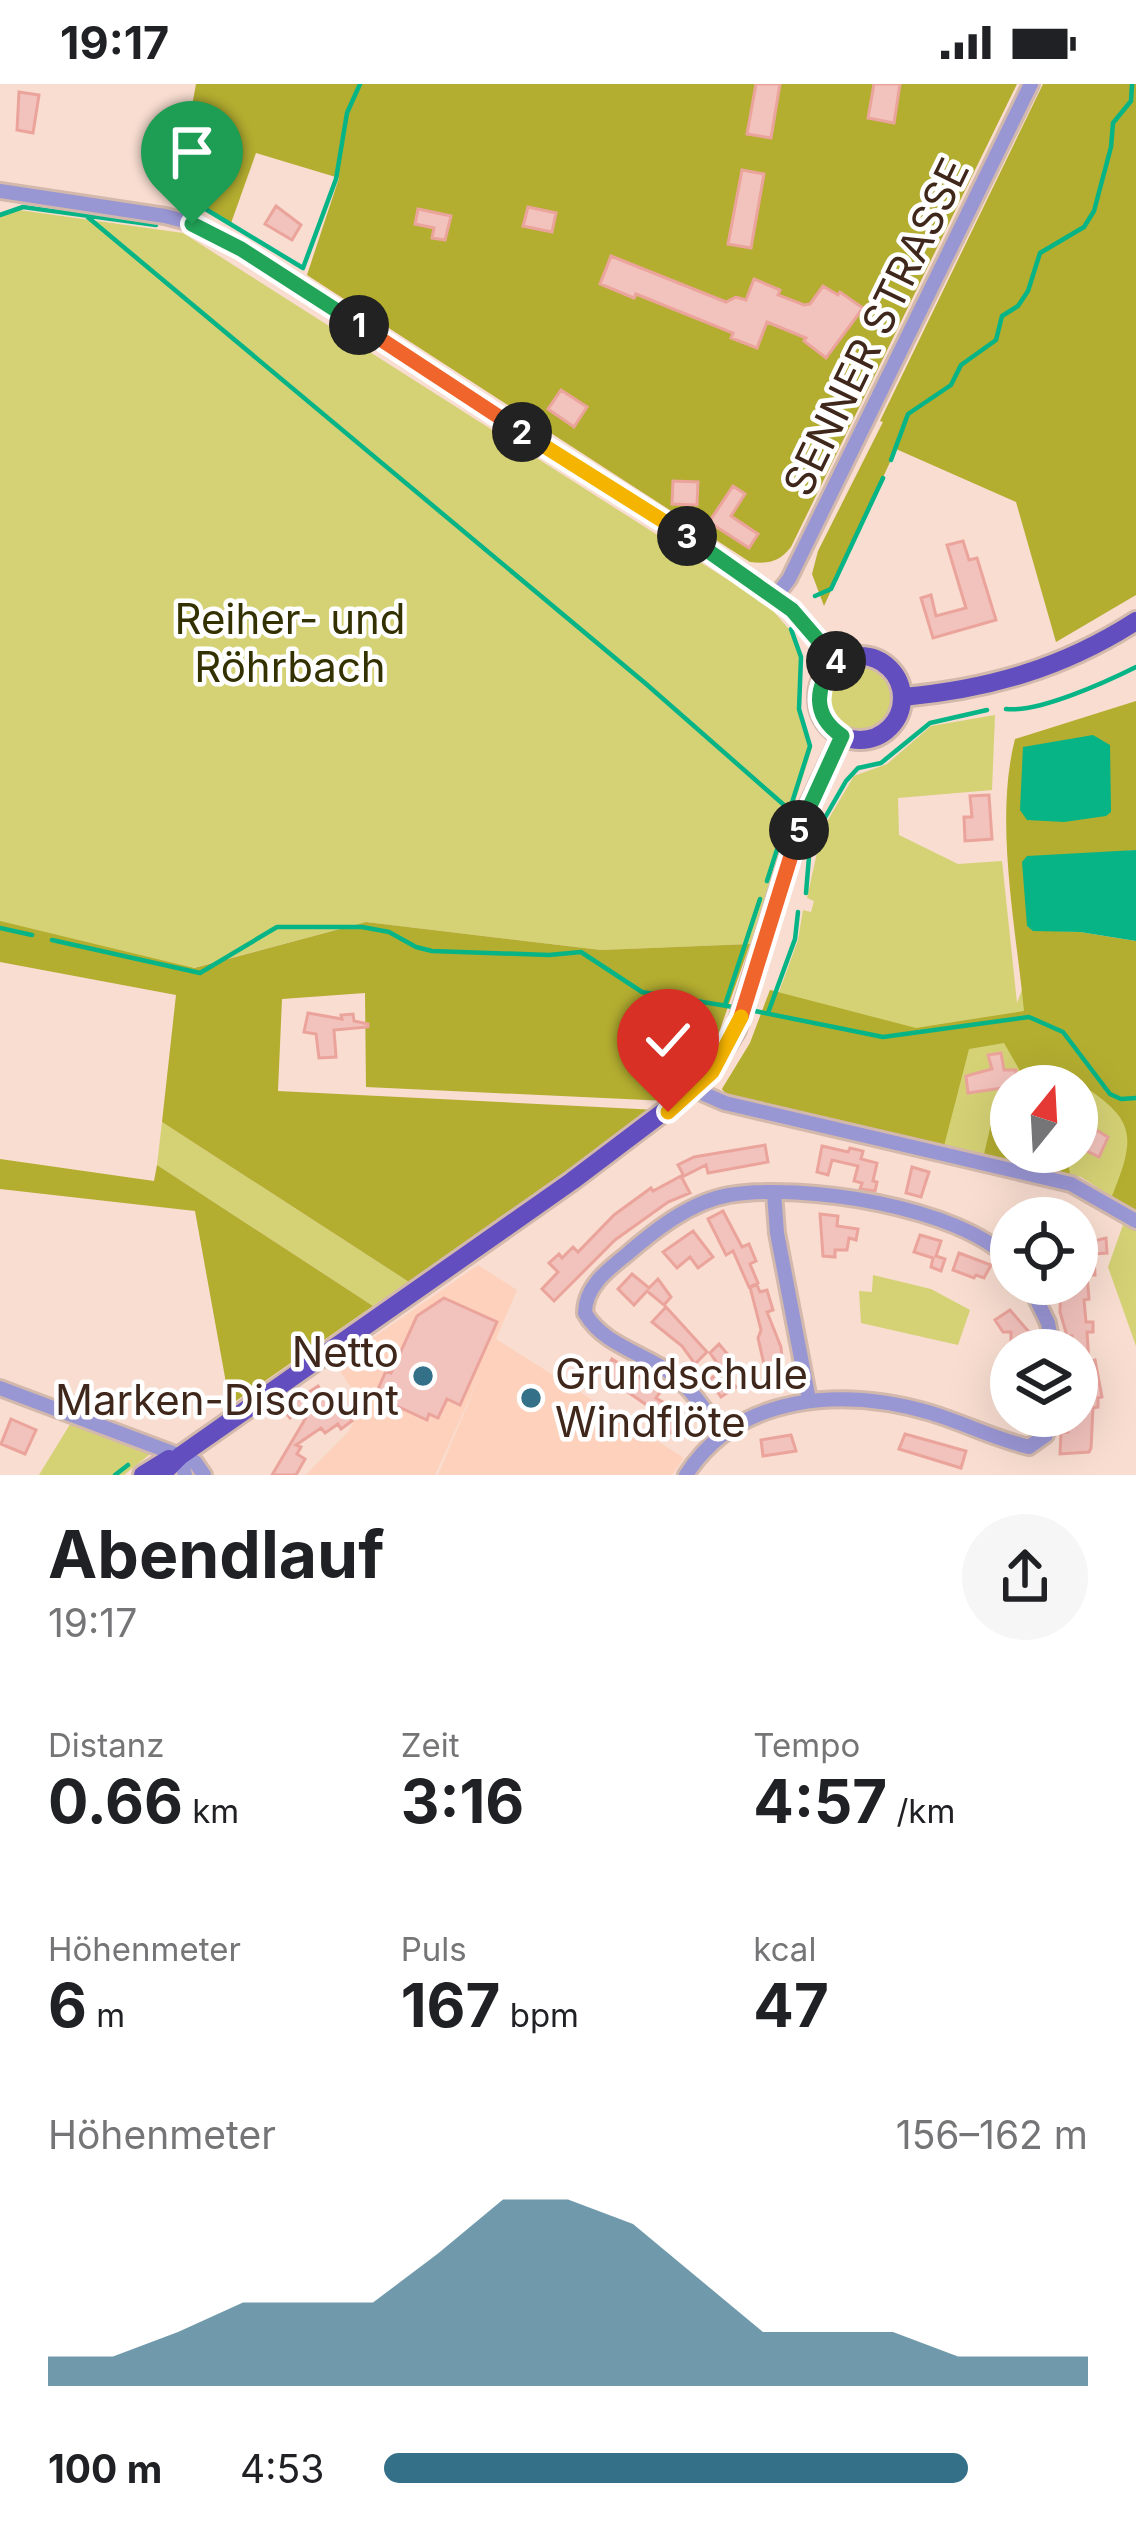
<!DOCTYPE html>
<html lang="de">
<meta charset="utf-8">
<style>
:root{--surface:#fff;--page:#f6f6f6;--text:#202124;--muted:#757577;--accent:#347088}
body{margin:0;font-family:Inter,sans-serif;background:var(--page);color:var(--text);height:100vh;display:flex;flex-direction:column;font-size:45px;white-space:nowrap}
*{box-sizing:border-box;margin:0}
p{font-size:39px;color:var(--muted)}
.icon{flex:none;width:66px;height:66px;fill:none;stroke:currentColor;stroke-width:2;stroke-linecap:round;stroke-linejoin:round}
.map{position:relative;height:1391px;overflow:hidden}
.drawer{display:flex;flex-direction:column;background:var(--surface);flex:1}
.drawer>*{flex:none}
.needle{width:78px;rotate:18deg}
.fabs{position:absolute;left:990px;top:981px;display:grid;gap:24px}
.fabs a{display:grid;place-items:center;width:108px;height:108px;border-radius:50%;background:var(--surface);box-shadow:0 12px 48px #0002;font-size:60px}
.pin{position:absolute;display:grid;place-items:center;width:102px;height:102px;color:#fff;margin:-123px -51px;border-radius:50% 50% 50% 0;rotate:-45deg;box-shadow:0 0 12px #0007}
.pin .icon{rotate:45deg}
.km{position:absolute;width:60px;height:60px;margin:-30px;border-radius:50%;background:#222;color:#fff;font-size:33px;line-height:60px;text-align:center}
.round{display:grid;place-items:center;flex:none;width:126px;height:126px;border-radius:63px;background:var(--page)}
.headline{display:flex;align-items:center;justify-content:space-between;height:204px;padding:0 48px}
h1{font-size:66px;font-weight:700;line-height:90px}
.figures{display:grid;grid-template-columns:repeat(3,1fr);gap:18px;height:204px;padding:12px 48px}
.figures div{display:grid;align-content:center}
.figures b{font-size:60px;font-weight:700}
.figures small{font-size:33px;font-weight:400}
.figures p{font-size:33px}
.chart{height:336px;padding:24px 48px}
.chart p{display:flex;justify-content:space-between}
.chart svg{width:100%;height:216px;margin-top:12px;fill:var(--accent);opacity:.7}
ul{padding:0 48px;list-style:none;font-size:39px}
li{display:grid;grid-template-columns:192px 144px 1fr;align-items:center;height:90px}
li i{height:30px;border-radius:15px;background:var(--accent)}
.status{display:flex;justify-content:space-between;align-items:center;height:84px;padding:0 60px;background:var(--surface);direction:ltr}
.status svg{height:33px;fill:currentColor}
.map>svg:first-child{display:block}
</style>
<div class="status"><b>19:17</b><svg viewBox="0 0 49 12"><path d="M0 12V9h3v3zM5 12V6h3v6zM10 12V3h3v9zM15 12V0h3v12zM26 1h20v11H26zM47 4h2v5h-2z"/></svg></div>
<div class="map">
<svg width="1136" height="1391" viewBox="0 0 1136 1391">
<rect width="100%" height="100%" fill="#f8ddd0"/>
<path fill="#fdd1bc" d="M478,1181L517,1206L496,1255L684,1374L672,1391H438L484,1282L435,1391H306L348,1348L363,1321L335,1280Z"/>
<path fill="#d5d175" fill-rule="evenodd" d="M19,126L183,149L769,522L793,550L803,572L800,624L812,664L750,860L601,866L366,838L178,888L0,845V131Z
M826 614a35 35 0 1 1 70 0a35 35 0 1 1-70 0Z
M995,631L992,706L898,714L899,751L958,780L1002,777L1017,919L1031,881L1136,885V1128L1081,1093L728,1012L722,1005L750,959L770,906L779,908L798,856L803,826L811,828L814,817L807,814L822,746L854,692L887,680L931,642ZM1011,1002H1077V1068H1011Z
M162,1038L409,1198L373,1222L157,1081Z
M1124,1138L1136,1146V1262L1108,1183Z
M873,1191L931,1205L970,1226L958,1261L861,1239L859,1207L872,1208Z
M72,1337L154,1367L124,1391H39Z"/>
<path fill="#b3ad30" d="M196,0H1017L791,463C779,478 769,480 750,478L307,191L339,94L256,69L230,142L188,117L175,115Z
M1043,0H1136V511L1056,558L1016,418L896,365L824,522L812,490L818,467L883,338L880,337Z
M1136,617V766L1088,771L1027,842L1033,846L1080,848L1136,857V1128L1112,1112C1136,1053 1136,1036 1082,1001L1077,1010V1002H1021L1019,985L1004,959L969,965L944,1062L728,1012L722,1005L750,959L770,906L916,944L1024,927C1016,843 994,737 1015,655Z
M0,837L194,884L366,838L601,866L750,860L710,974L698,990L668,1017L366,1003L365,909L282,915L278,1007L658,1026L409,1198L162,1038L176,911L0,878Z
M996,1019L1011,1023V1068H1066L1070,1090L984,1070Z
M0,1075L154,1097L157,1081L373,1222L230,1321L195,1127L0,1105Z"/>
<path fill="#06b486" d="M1093,651L1110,661L1111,728L1106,732L1064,738L1027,736L1020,726L1023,663Z
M1136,766V857L1080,848L1033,847L1027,842L1022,778L1027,772Z"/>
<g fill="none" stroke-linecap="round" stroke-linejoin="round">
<path stroke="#06b486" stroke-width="4.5" d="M177,113L189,115L303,184L336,95L347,29L360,0
M84,130L645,599L784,721
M0,131L23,123L156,141
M891,376L908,330L951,301L961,281L996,256L1002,232L1018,222L1028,207L1040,169L1084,143L1094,127L1111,63L1113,39L1131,17L1132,0
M815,512L831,505L883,394
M1006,625C1038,629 1106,598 1136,583
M767,797L810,662L799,625L801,573L791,545
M806,809L809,773L819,744L846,697L858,684L881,679L930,639L987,626
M0,844L32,851
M52,856L200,889L277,843H362L389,848L416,863L432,867L549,871L581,868L642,908L739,924
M725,921L760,815
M750,926L883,953L1029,933L1063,948L1110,1010L1121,1015L1136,1014
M768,929L795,855L798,828
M115,1391L128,1381"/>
</g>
<path fill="#f2c2bc" stroke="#eba49c" stroke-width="3" d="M756,0H780L771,54L747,50Z
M874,0H900L894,39L868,34Z
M19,8L39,11L33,49L17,46Z
M742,86L764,90L751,164L728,160Z
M276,122L301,141L292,156L265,140Z
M528,123L556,129L552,148L523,142Z
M418,125L451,132L445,156L432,154L434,144L415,140Z
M611,172L726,218L736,213L746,216L754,195L780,206L778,211L804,221L810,220L823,202L838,211L840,208L863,224L826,274L804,257L806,254L767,238L757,264L731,254L733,249L636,210L634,214L600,200Z
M561,306L587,323L574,343L548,325Z
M673,397L698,398L697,421L672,420Z
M733,402L745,410L731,432L758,450L749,464L709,438Z
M963,457L969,476L977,474L996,536L933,554L921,514L931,511L936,532L966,524L947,461Z
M989,711L992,755L965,757L964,733H972L970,712Z
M308,929L342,935L341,931L353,930L354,937L368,940V943L334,946L336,973L319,974L316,950L304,948Z
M1001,969L1004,986H1016V1002L968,1009L966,992L992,985L988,971Z
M1077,1027L1094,1037L1091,1043L1108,1053L1099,1073L1077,1062Z
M765,1061L768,1078L708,1089L706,1081L684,1092L678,1081L694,1073Z
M822,1062L848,1068L850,1064L863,1067L861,1075L877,1079L873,1097L877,1098L875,1107L860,1105L862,1099L854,1097L858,1082L832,1076L828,1091L817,1088Z
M912,1083L929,1088L921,1113L906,1109Z
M681,1092L690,1109L668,1118L615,1156L554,1217L542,1205L558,1188L549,1179L559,1170L562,1174L573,1163L578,1168L614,1131L651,1104L653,1107Z
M723,1127L742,1163L749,1160L756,1177L750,1180L758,1199L749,1203L733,1167L726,1171L708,1135Z
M820,1130L838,1132L837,1142L858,1145L856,1156L849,1154L847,1166H835V1173L823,1172Z
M693,1147L713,1173L698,1184L690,1173L677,1184L663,1168Z
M920,1151L941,1157L936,1172L945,1175L941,1187L931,1183L933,1174L914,1168Z
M1106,1154L1107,1169L1094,1170L1095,1191H1087L1089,1215L1084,1216L1086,1238H1093V1248H1087L1089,1278L1095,1276L1102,1313L1098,1314V1323L1093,1324L1091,1364L1089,1368L1060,1370L1061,1349L1068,1348L1067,1332H1077L1079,1326L1077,1262L1073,1263L1072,1252H1067L1060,1228L1061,1200H1077V1165L1085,1166V1159Z
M959,1169L991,1181L984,1194L976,1191L974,1194L953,1186Z
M632,1190L649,1204L658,1195L671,1213L664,1221L647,1207L634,1221L618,1205Z
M757,1201L760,1208L767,1206L773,1226L767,1228L781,1263L783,1285L766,1289L758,1254L761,1246L750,1203Z
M444,1214L497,1238L460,1321L447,1315L438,1334L429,1330L427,1336L375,1312L386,1287L391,1289L417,1232Z
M666,1223L707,1268L695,1280L682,1262L652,1238Z
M1010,1226L1029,1248H1033L1034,1266H1016L1015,1262H1011V1248H1003L995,1236Z
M719,1260L734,1278L723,1285L736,1303L721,1313L709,1296L722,1286L710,1269Z
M612,1275L661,1307L656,1314L691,1335L682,1348L674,1344L671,1349L662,1343L667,1335L603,1291Z
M318,1302L333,1325L340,1320L352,1337L341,1345L338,1340L325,1349L321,1344L296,1361L301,1363L297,1370L305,1375L296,1391H272L317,1315L290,1334L283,1325Z
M11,1335L36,1346L25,1370L1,1360Z
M905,1350L966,1367L961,1384L899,1365Z
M791,1351L796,1367L763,1372L761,1356Z"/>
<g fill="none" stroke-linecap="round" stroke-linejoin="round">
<defs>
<path id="minor" d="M0,107L165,132L192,139L241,165L724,476L792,526L836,578
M776,512L789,495L1031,0
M695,1006L725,1019L1071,1100L1136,1137
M774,1109L777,1149L809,1316
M1029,1200L1048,1239L1053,1266
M0,1304L170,1368L195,1378L204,1391
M722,1351C707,1329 694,1307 672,1290C644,1269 603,1261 585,1229C585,1203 607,1186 626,1171C655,1146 690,1118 729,1111C801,1099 959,1122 1011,1177
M180,1372L185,1391
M686,1391C739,1308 845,1304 931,1329C964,1339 995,1355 1029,1363L1046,1351L1049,1332"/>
<path id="major" d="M818 614a42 42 0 1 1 84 0a42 42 0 1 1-84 0Z
M903,613C989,605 1063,584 1136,537
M143,1391L169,1375
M161,1391L180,1372L572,1097L703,998L736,946L799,743L842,652"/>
</defs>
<use href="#minor" stroke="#d3b9ac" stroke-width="20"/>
<use href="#major" stroke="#d3b9ac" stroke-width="24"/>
<use href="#minor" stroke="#9996d4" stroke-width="14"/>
<use href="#major" stroke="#624ebf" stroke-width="18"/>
</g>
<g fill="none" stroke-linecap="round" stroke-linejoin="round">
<defs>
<path id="split-1" d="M192,140L241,165L359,241"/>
<path id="split-2" d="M359,241L522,348"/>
<path id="split-3" d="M522,348L687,452"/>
<path id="split-4" d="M687,452L792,526L836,577"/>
<path id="split-5" d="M799,746L842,652C811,631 815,602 836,577"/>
<path id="split-6" d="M741,933L799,746"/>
<path id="split-7" d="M668,1028L712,988L741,933"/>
</defs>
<use href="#split-1" stroke="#fff" stroke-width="24"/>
<use href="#split-2" stroke="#fff" stroke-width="24"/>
<use href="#split-3" stroke="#fff" stroke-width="24"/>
<use href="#split-4" stroke="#fff" stroke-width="24"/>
<use href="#split-5" stroke="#fff" stroke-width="24"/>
<use href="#split-6" stroke="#fff" stroke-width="24"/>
<use href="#split-7" stroke="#fff" stroke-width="24"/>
<use href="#split-1" stroke="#22a559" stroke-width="15"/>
<use href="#split-2" stroke="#f0652b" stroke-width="15"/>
<use href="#split-3" stroke="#f5b400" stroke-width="15"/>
<use href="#split-4" stroke="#22a559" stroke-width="15"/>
<use href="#split-5" stroke="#22a559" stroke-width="15"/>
<use href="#split-6" stroke="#f0652b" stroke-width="15"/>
<use href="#split-7" stroke="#f5b400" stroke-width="15"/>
</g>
<g fill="#347088" stroke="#fff" stroke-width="4.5">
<circle cx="423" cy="1292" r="12"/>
<circle cx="531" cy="1314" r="12"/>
</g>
<g text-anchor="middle" stroke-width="9" stroke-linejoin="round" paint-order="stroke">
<g font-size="42" fill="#40271b" stroke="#fff">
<text transform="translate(876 243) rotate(-64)" y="15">SENNER STRASSE</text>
</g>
<g font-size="42" fill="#343100" stroke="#fff">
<text x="290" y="550">Reiher- und<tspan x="290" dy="48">Röhrbach</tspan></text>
</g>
<g font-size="42" fill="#40271b" stroke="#fff" text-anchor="end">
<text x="399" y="1283">Netto<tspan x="399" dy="48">Marken-Discount</tspan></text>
<text x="555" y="1305" text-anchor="start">Grundschule<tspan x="555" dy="48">Windflöte</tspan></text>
</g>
</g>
</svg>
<div class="fabs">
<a><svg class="needle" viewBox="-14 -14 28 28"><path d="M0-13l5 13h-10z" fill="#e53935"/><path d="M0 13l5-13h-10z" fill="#757577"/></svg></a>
<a><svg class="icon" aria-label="locate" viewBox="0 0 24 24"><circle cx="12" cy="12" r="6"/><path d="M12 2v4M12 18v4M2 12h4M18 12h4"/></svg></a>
<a><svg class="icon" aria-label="layers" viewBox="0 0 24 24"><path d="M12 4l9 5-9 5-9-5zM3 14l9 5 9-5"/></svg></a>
</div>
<div class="pin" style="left:192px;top:140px;background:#1e9e55"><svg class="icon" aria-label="arrive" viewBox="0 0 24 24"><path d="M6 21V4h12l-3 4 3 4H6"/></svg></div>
<div class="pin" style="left:668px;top:1028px;background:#d93025"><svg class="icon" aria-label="check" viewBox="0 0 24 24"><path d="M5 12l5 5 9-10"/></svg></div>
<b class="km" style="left:359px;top:241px">1</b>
<b class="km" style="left:522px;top:348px">2</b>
<b class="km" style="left:687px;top:452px">3</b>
<b class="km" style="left:836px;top:577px">4</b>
<b class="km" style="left:799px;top:746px">5</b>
</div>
<section class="drawer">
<div class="headline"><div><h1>Abendlauf</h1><p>19:17</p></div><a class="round"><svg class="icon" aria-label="share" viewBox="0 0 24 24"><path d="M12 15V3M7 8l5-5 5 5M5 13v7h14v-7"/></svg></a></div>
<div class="figures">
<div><p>Distanz</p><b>0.66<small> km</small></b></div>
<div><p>Zeit</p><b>3:16</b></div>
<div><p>Tempo</p><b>4:57<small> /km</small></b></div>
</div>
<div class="figures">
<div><p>Höhenmeter</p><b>6<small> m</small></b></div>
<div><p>Puls</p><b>167<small> bpm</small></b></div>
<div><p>kcal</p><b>47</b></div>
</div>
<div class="chart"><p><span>Höhenmeter</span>156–162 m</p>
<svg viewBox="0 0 160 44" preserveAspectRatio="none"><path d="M0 44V38L10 38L20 33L30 27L40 27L50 27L60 17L70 6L80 6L90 11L100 22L110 33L120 33L130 33L140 38L150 38L160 38V44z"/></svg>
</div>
<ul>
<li><b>100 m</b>4:53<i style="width:83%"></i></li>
</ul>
</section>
